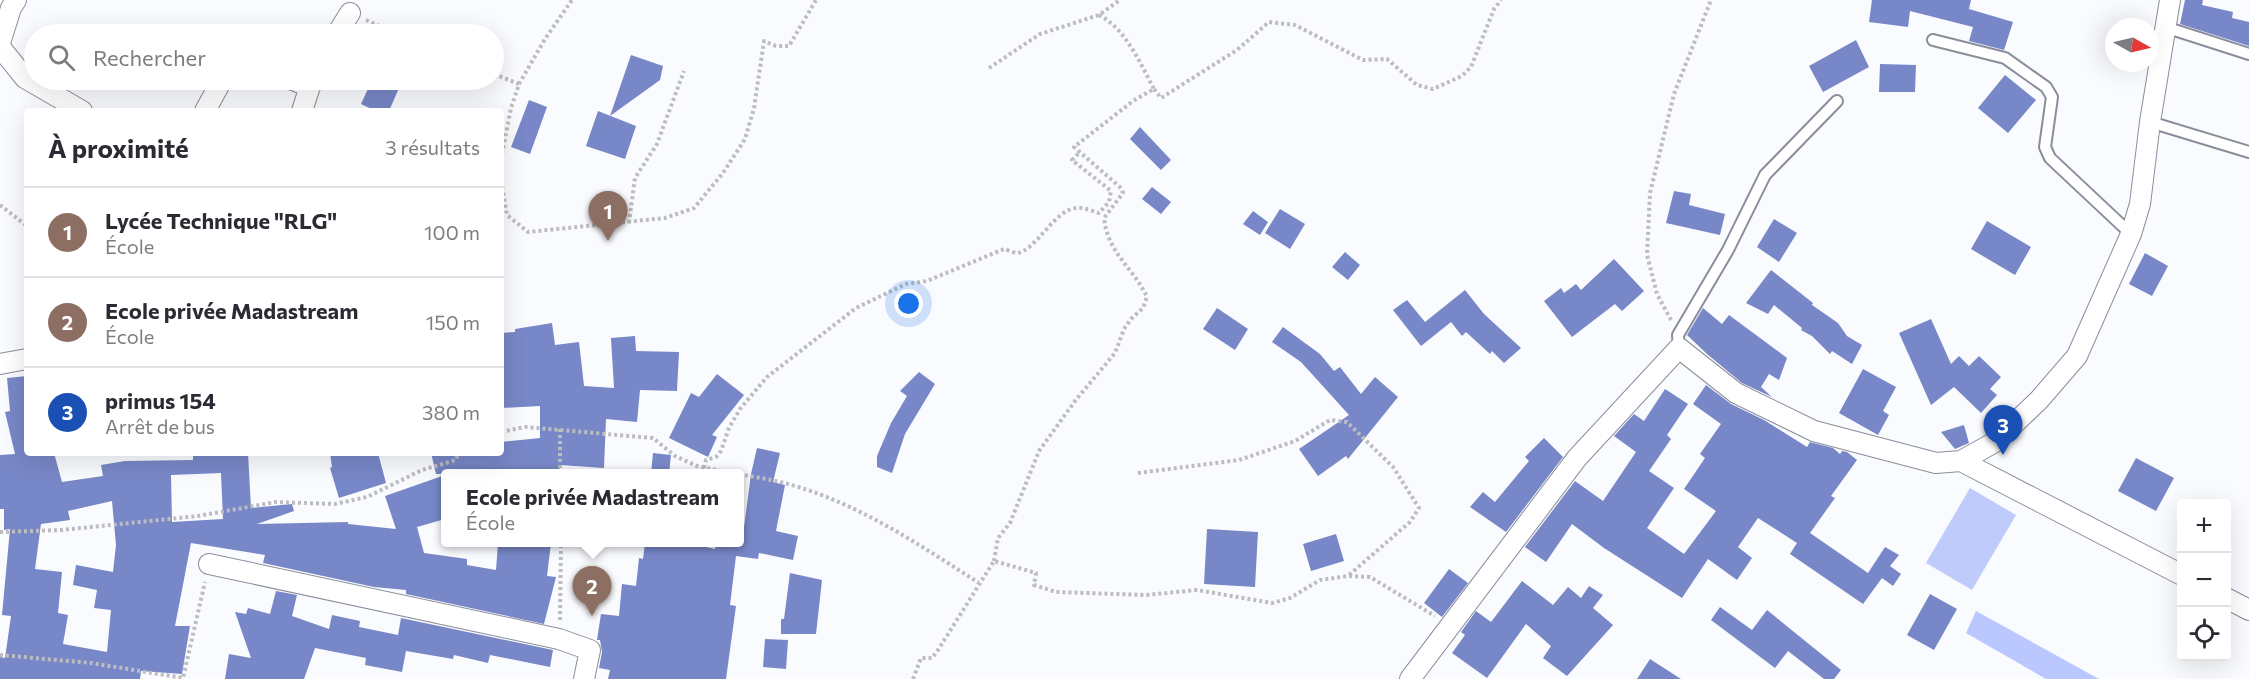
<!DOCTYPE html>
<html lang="fr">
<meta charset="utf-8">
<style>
:root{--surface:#fff;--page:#f7f7f7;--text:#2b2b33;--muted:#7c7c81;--line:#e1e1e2;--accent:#db2777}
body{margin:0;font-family:Commissioner,sans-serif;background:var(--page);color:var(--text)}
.controls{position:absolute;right:18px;bottom:18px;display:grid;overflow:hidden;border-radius:6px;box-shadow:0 6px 24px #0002}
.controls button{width:54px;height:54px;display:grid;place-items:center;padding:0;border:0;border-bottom:2px solid var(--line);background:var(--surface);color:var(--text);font:30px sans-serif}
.compass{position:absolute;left:2105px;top:18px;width:54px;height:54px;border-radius:50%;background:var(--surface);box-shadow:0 6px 24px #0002;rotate:98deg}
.you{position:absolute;left:909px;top:304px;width:21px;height:21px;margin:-15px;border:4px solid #fff;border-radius:50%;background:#1a73e8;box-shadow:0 0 0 9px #1a73e833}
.badge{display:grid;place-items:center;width:39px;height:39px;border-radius:50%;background:var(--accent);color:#fff;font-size:20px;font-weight:700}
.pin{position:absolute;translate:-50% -50px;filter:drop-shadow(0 2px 3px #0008)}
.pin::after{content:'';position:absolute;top:32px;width:21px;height:18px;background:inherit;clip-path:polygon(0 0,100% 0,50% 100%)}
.popup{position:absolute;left:441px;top:469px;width:303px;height:78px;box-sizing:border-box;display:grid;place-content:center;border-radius:6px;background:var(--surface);filter:drop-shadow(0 2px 4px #0005);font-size:20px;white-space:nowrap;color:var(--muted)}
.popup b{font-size:22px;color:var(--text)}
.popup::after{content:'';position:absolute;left:50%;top:100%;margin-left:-12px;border:12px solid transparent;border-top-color:var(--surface)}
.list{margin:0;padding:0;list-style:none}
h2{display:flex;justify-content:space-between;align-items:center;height:78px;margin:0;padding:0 24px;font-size:26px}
h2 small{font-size:20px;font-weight:400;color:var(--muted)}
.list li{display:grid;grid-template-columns:39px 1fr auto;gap:18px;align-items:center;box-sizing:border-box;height:90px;padding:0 24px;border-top:2px solid var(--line)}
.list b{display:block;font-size:22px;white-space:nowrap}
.list p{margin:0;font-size:20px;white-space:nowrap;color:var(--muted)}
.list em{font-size:20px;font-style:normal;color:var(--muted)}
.icon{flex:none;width:33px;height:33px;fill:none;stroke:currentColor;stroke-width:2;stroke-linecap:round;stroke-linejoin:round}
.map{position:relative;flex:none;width:2249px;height:679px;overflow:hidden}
.search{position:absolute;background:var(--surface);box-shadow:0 6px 24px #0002;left:24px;top:24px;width:480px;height:66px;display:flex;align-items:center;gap:15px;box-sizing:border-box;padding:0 21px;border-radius:33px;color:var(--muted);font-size:22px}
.panel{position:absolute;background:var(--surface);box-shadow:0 6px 24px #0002;left:24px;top:108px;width:480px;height:348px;border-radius:6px}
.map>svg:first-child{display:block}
.green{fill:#bfcbfb}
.forest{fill:#bac8ff}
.building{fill:#7887c7;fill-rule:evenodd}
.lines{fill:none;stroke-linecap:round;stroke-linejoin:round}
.lane-casing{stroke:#8a8e9c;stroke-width:14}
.street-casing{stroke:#8a8e9c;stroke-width:22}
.path{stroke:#bcbdc1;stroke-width:4;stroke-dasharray:3 3;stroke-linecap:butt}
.lane{stroke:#fff;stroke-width:10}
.street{stroke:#fff;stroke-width:20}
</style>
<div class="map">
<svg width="2249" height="679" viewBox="0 0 2249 679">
<rect width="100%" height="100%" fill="#fafbfe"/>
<!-- green -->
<path class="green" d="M1970,488L2016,515L1972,590L1926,563Z"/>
<!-- forest -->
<path class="forest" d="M1976,611L2099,679H2046L1966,633Z"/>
<!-- building -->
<path class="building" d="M1872,0H1971L1969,9L2013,22L2004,50L1969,41L1973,27L1910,11L1908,27L1869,22Z
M2185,0H2203L2202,5L2233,12L2232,18L2249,22V46L2180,24Z
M1856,40L1869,67L1823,92L1809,66Z
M631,55L663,66L660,80L610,116Z
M1880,64L1916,65L1915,92H1879Z
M2005,75L2036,100L2008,133L1978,108Z
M372,80H382L399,88L389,111H376L361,104Z
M529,100L547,107L530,154L511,147Z
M598,111L636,126L625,159L586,146Z
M1140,127L1171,160L1161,170L1130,139Z
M1152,187L1171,202L1161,214L1142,199Z
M1674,191L1691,194L1689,205L1725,214L1720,235L1666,223Z
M1280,209L1305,224L1290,249L1265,233Z
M1253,211L1268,222L1260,235L1243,224Z
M1774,219L1797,233L1779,262L1757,247Z
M1987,221L2031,247L2015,275L1971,249Z
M1345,252L1360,265L1348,280L1332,267Z
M2145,253L2168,266L2152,296L2129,284Z
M1614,259L1644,291L1622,311L1615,304L1572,337L1544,301L1561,288L1564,293L1576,284L1581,290Z
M1771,270L1813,303L1812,305L1838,323L1847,336L1862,345L1852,364L1832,351L1830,354L1812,336L1801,330L1802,328L1774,305L1768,314L1746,303Z
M1465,290L1484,314L1521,348L1504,363L1492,351L1490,354L1466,332L1462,336L1451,322L1421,346L1393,310L1407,300L1425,322Z
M1217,308L1248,329L1235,350L1203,329Z
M1703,308L1722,324L1729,315L1787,358L1779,380L1769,374L1761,387L1772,397L1742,383L1707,354L1687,335Z
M1931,319L1951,364L1959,356L1969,366L1979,356L2001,377L1990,389L1997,395L1981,413L1954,387L1931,405L1899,333Z
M552,323L555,345L579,342L584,386L614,388L611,338L635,336L636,351L679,352L677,391L640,390L637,422L606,419L604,468L560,465L559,474H436L431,453H501V442L540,438V406L501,408V333L515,332V329Z
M1283,327L1320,354L1334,371L1340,367L1361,394L1375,377L1398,397L1348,459L1346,456L1318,476L1299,449L1349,415L1301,362L1272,342Z
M1863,369L1896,387L1883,411L1889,415L1878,435L1839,413Z
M919,372L935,384L905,434L892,473L877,467V456L891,423L907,396L900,391Z
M717,374L744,395L712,435L717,437L708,457L669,438L691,393L699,397Z
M27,376V453H54L62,482L103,476L101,465L125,461L193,460V453H248L251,508L292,504L294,511L257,524L348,522V524L396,529L385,496L445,475V519L417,527L424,553L467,559V565L496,570L498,543H551L547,576L556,577L544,624L406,594V590L374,587L263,563L265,555L191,543L175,626H190L182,674L141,671L140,679H0V657L5,658L11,616L2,615L10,529L4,530V509H0V455L15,454L5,412L10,411L7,378ZM221,473L223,519L172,522L171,475ZM112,501L116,545L113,572L76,565L73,585L97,590L94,608L111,610L107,652L63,644L68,615L58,613L62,572L35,569L41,524L70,520L68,511Z
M1706,385L1731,404L1764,420L1807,447L1810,442L1833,448L1840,454L1842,451L1847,452L1857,460L1831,496L1835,498L1810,533L1868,573L1885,547L1899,555L1890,566L1901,574L1893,586L1882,578L1863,604L1790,554L1797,543L1758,518L1738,547L1752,558L1737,580L1708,559L1682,598L1604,548L1572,524L1546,562L1525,547L1575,481L1603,501L1636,452L1614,436L1634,414L1644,421L1665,389L1688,404L1667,435L1671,439L1649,471L1674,488L1647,528L1684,554L1716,511L1684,489L1705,458L1700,454L1721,424L1693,404Z
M1964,425L1969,443L1955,449L1941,432Z
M1544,438L1563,457L1506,532L1470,507L1483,492L1495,502L1529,461L1525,457Z
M757,448L780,453L773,482L785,485L776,531L798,536L793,560L759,553L758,559L736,556L730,605L736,606L726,679H608L610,670L599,668L602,652L600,640H597L601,614L619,616L622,584L636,586L639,558L643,559L645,543H688L715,549L716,544L737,547L739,534L743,535L751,474Z
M330,453H378L386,483L339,498L330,468L332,467Z
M653,453L671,455L669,474H651Z
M2136,458L2174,478L2156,511L2118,491Z
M1207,529L1258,532L1255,587L1204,584Z
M1336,534L1344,561L1311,571L1303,544Z
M1449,569L1468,583L1442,617L1424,603Z
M790,573L822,580L816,634H781V619H784Z
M1522,581L1553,605L1568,587L1581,598L1589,586L1603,595L1593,608L1613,625L1567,676L1543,658L1551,646L1526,624L1487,678L1452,653L1465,635L1461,632L1476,611L1491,622Z
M276,591L297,595L292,616L329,629L332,615L360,621L359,627L398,635L401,618L553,650L550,667L490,655L488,663L454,655L453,659L406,651L402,672L365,665L366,658L315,648L304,679H225L229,654L251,658L235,612L246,614L248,608L270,614Z
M1930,594L1957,609L1934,650L1907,635Z
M1720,607L1752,630L1767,610L1841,670L1834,679H1824L1788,651L1775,668L1711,620Z
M765,639L788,640L786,669L763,667Z
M1650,659L1681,679H1637Z"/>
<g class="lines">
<defs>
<path id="lane" d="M2165,27L2249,54
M1933,40L2005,58L2046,87L2052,97L2045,147L2050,158L2131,234
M2150,122L2249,152
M1679,348L1678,335L1728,250L1765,175L1837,101"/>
<path id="street" d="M337,34L350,13
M0,43L11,8L16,0
M0,47L25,78L82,111
M293,80L310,87
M205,111L222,80
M302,111L312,80
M0,364L27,359
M1961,461L2182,575
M209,564L559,639L590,650L584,679
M2226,598L2249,610
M1410,679L1577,458L1679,348L1736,393L1814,431L1936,463L1961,461L1995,442L2039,400L2077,356L2131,234L2140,204L2150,122L2170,0"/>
</defs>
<!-- lane casing -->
<use href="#lane" class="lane-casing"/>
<!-- street casing -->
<use href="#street" class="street-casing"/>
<!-- path -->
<path class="path" d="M366,20L397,34
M989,68L1040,34L1099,15L1120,0
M494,74L519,84L511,108L501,159
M519,84L545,39L572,0
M1154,89L1161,98L1237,50L1269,22L1295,25L1363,60L1387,59L1417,85L1433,89L1462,76L1471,67L1494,9L1501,0
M501,181L507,215L528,232L665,218L694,208L723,173L745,139L754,108L764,41L776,46H789L816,0
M0,205L27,226
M629,223L635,178L657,144L684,71
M1671,320L1657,294L1647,255L1650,193L1674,94L1711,0
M560,429V474
M501,432L525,427L653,438L675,456L697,466L736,474
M704,468L706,460L716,457L721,451L729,428L740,409L767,377L856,308L906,284L927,281L1004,249C1008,250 1014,253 1017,253C1036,251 1054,210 1076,208C1084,207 1092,211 1099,213L1109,202L1111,191L1072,160L1079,153
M1138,473L1239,460L1295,441L1330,420L1347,422L1393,467L1419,508L1410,522L1349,575
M739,474C754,477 769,479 784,483C855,501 918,544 979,583
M0,532L62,530L198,516L276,502L335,504L367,497L422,470L456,460L458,453
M994,561L998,538L1010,523L1039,451L1075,401L1115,353L1124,329L1131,319L1143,308L1147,297C1133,267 1108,254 1104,218L1123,193L1121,188L1074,147L1133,101L1154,89C1140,63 1126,29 1099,15
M560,620L561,542
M0,655L91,663L183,678L205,582
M913,679L921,658H932L938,650L994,561L1036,573L1034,585L1056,592L1146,595L1197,590L1272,603L1290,598L1320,580L1348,576L1370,577L1435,616"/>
<!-- lane -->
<use href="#lane" class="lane"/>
<!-- street -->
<use href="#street" class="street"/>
</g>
</svg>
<div class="controls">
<button>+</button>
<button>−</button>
<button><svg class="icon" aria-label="locate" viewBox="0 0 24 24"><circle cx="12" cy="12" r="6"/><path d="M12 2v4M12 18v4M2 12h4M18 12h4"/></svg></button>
</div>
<svg class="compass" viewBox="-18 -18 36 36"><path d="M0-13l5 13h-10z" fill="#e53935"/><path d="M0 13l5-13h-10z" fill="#7c7c81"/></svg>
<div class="you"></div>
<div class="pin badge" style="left:608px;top:241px;background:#8d6e63">1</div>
<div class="pin badge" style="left:592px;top:616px;background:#8d6e63">2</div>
<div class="popup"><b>Ecole privée Madastream</b>École</div>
<div class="pin badge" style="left:2003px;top:455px;background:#1a4fb4">3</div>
<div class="search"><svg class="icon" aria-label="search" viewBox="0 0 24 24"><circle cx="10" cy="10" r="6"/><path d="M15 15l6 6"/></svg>Rechercher</div>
<section class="panel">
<h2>À proximité<small>3 résultats</small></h2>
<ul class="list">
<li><span class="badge" style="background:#8d6e63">1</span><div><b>Lycée Technique &quot;RLG&quot;</b><p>École</p></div><em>100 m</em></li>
<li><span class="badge" style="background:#8d6e63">2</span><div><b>Ecole privée Madastream</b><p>École</p></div><em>150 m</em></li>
<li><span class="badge" style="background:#1a4fb4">3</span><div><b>primus 154</b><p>Arrêt de bus</p></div><em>380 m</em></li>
</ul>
</section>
</div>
